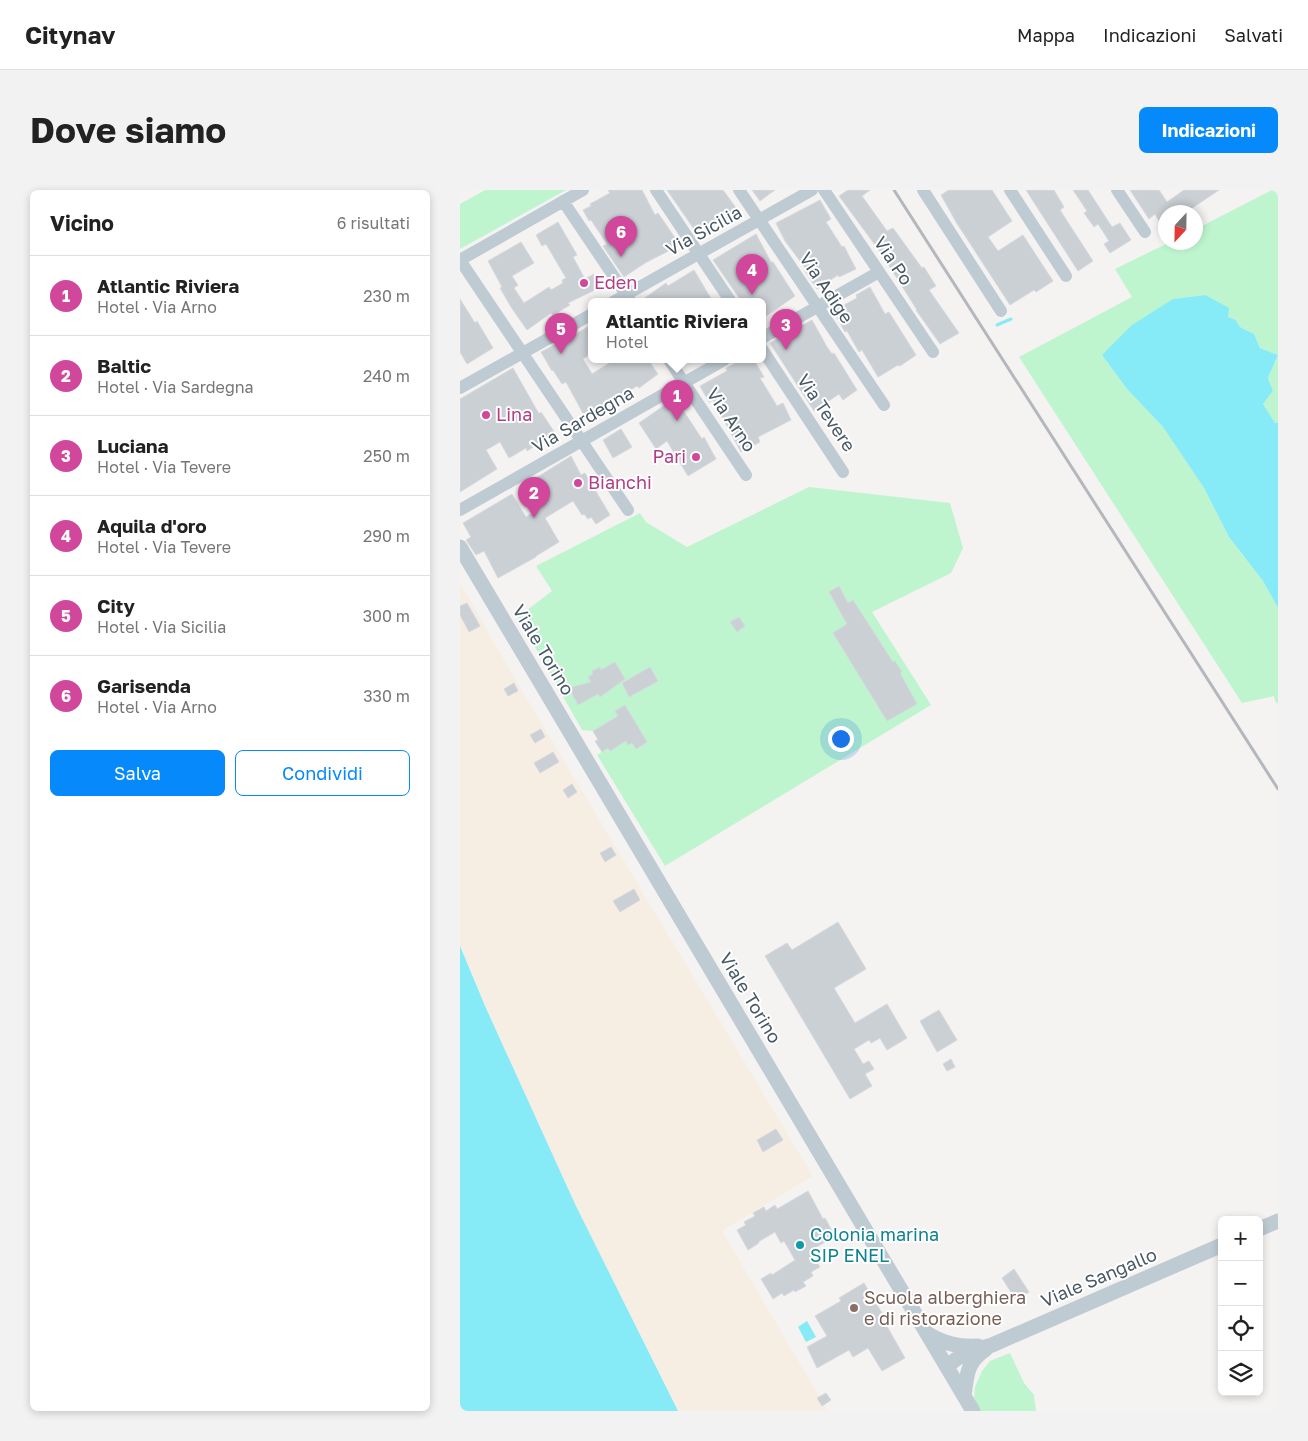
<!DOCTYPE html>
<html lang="it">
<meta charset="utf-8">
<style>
:root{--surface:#fff;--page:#f2f2f2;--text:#222;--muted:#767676;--line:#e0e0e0;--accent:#0689fb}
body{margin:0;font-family:"Golos Text",sans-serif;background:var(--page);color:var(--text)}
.controls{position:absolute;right:15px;bottom:15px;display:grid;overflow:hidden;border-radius:8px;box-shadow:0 2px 8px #0003}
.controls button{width:45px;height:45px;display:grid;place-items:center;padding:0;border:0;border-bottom:1px solid var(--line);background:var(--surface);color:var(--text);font:25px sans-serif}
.compass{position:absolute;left:698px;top:15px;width:45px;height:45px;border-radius:50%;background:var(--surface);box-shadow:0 2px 8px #0003;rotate:202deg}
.you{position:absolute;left:380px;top:548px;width:18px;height:18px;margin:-12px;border:4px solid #fff;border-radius:50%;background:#1a73e8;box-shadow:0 0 0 8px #1a73e833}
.badge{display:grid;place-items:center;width:32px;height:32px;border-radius:50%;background:var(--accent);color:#fff;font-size:16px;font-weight:700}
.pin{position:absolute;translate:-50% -41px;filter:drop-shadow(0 1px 2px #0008)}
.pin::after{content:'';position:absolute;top:26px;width:18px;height:15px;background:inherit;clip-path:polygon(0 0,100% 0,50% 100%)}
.popup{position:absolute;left:128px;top:108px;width:178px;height:65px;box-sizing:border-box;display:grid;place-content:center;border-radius:8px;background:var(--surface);filter:drop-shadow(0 1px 4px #0005);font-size:16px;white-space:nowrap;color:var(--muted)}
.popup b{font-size:19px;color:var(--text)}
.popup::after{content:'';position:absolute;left:50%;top:100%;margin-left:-10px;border:10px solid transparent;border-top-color:var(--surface)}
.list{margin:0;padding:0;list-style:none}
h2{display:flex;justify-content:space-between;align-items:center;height:65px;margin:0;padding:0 20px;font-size:21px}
h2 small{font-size:16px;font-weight:400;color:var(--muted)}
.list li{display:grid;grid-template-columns:32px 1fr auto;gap:15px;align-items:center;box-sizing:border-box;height:80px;padding:0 20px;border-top:1px solid var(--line)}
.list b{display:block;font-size:19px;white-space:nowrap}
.list p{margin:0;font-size:16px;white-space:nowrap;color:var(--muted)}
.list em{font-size:16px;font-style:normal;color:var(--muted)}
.actions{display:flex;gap:10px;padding:15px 20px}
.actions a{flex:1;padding:11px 0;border:1px solid var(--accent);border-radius:8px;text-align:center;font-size:18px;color:var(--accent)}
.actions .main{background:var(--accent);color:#fff}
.icon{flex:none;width:28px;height:28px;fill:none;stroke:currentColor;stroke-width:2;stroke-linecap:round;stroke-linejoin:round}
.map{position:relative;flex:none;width:818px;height:1221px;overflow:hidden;border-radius:8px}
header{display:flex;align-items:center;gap:30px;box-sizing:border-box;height:70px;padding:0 25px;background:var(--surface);border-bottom:1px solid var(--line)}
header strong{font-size:24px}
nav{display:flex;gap:28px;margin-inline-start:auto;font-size:18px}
.intro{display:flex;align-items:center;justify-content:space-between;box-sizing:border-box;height:120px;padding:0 30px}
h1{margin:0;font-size:35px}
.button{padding:12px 22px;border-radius:8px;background:var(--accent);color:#fff;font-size:18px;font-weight:700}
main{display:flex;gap:30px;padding:0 30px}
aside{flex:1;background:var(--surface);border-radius:8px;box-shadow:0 2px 8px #0003}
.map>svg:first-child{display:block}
.green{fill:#bef5ce}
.sand{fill:#f6eee3}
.water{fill:#86eaf7}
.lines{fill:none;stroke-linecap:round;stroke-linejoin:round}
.stream{stroke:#86eaf7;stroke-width:3}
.building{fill:#cbd0d5;stroke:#d6d9de}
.minor{stroke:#bfcbd3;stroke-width:12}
.tertiary{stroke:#bfcbd3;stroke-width:15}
.rail{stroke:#b4b8bd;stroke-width:3}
.hotel-dot{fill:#d1479c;stroke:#fff;stroke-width:2}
.culture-dot{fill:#0f9aa8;stroke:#fff;stroke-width:2}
.education-dot{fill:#8d6e63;stroke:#fff;stroke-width:2}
.labels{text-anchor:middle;stroke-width:4;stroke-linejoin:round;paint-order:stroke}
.street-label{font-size:18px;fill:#475863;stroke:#fff}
.hotel-label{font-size:18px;fill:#b23c85;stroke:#fff;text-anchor:start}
.culture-label{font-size:18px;fill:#0d838f;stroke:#fff;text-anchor:start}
.education-label{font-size:18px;fill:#785e54;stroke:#fff;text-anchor:start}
</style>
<header>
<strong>Citynav</strong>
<nav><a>Mappa</a><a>Indicazioni</a><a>Salvati</a></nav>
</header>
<div class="intro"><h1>Dove siamo</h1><a class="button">Indicazioni</a></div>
<main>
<aside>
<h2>Vicino<small>6 risultati</small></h2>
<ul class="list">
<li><span class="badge" style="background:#d1479c">1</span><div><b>Atlantic Riviera</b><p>Hotel · Via Arno</p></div><em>230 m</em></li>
<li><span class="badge" style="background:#d1479c">2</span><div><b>Baltic</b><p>Hotel · Via Sardegna</p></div><em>240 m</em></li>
<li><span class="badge" style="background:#d1479c">3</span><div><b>Luciana</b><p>Hotel · Via Tevere</p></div><em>250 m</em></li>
<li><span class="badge" style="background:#d1479c">4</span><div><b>Aquila d'oro</b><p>Hotel · Via Tevere</p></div><em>290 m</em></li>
<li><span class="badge" style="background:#d1479c">5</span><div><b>City</b><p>Hotel · Via Sicilia</p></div><em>300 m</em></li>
<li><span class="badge" style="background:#d1479c">6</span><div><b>Garisenda</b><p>Hotel · Via Arno</p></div><em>330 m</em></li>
</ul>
<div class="actions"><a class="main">Salva</a><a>Condividi</a></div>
</aside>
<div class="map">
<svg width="818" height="1221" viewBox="0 0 818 1221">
<rect width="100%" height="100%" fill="#f5f2f2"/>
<!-- green -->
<path class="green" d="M25,0H106L0,59V14Z
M812,0H818V165L800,158L794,144L780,137L776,130L768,127L745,105L713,109L642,165L667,199L703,237L744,298L769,347L803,391L818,418V513H816L814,506L782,513L559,167L672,107L655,79L708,53L736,52V39Z
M818,166V233H815L803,214L813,201L808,188Z
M349,297L490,313L503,358L491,383L412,422L471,515L205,676L137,565L148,558L150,560L166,551L158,526L133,541L122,540L58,427L92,401L76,376L180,323L186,332L227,357Z
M550,1163L564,1193L574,1205L576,1221H520L514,1210L515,1197L522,1181L530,1171Z"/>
<!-- sand -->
<path class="sand" d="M0,393L55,489L353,986L262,1041L368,1221H218L115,1014L25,816L0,756Z"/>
<!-- water -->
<path class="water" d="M745,105L769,118L768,127L776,130L780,137L794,144L800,158L818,165L808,188L813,201L803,214L815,233H818V418L803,391L769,347L744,298L703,237L667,199L642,165L672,135L713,109Z
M0,756L25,816L115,1014L218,1221H0Z
M347,1131L356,1147L346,1152L338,1137Z"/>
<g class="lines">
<!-- stream -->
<path class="stream" d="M537,135L551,129"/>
</g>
<!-- building -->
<path class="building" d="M148,0H182L195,25L198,23L220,55L185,73L164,87L143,56L147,54L131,30L129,31L123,20L131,16L130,14L150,3Z
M207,0H263L279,22L262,34L259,31L238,45Z
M292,0H315L300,11Z
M388,0H410L402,6L427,41L433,38L462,78L464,77L476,96L469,100L499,143L480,154L456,120H457L421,63L379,6Z
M489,0H532L552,31L528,47L538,61L563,45L593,91L576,102L574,100L550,115L496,32L481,5Z
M566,0H594L604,17L600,20L633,71L618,81Z
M613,0H628L652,37L660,33L671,50L650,63L644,54L649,51L638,34L634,37L624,23L627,21Z
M670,0H699L707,12L724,0H759L728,21L724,16H722L712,22H706V27L699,31L695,24L689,29Z
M360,10L371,29L366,32L382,57L384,56L396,79L379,87L378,85L357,99L344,80L346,79L325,51L316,33Z
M98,32L117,65L113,67L125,89L134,84L141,97L108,113L110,115L93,125L91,123L67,140L51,117L40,98L42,97L28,71L61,52L74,73L52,86L58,95L54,98L64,113L89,97L91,100L103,93L102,90L106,88L86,54L82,56L76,45Z
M296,44L311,72H313L335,106L302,129V112H282L253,70Z
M234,80L253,112H179L206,93L208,96Z
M410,97L425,124L429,122L456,165L440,176L438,175L418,187L402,160L399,162L387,141L385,142L373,121L397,108L396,105Z
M0,109L15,133L17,131L33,158L7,174L0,162Z
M352,130L367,157L372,164L374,163L397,200L383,210L379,204L354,221L310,153Z
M132,134V163L123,169L132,184L154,170H188L198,184L179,198L177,196L125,227L106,192L102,194L93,180L92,181L81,162L110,147V148Z
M281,170H294L304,187L300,188L317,216L323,213L331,230L298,247L300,252L281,262L253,210L249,212L240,196L267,181L266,178Z
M53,178L79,224L81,222L95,243L67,261L66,258L49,268L40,252L26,260L37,279L0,302V209Z
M215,208L242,249L244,247L256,269L228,286L207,251L196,259L179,233Z
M161,239L172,257L153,268L143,250Z
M111,266L121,285L125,283L150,325L136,334L131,327L128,329L124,324L122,325L113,311L85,328L99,352L76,366V367L38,388L24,361L16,365L6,350L11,347L3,333L52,304L66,327L79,319L65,295Z
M379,396L388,413L393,410L433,472L435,471L442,482L440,483L457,514L427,531L373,443L387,434L369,402Z
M7,413L20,436L9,442L0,425V416Z
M279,427L285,436L277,442L270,432Z
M155,472L165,489L140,507L138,504L118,515L109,498L131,492L128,487L133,484L132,481L140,477L141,480Z
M190,477L198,491L169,507L162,493Z
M54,493L58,501L48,506L44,499Z
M165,515L187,552L176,559L172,553L168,555L166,551L150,561L148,558L142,562L135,551L138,550L133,541L158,526L155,521Z
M81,539L85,547L75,553L70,545Z
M93,562L99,572L80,583L74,573Z
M112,594L117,602L108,608L103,600Z
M151,657L156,665L145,672L140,663Z
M174,699L180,710L160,722L153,711Z
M378,732L406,779L374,798L395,833L427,814L447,848L427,860L420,848L411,853L409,850L394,859L403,874L409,871L414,879L405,884L412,896L390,909L305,766L327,753L332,760Z
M479,820L497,850L477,862L460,831Z
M491,869L495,877L487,881L483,874Z
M316,939L323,950L303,962L297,950Z
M348,1001L363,1029L365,1028L375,1046L350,1061L360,1077L351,1082L353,1086L343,1092L346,1096L335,1102L334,1100L324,1106L322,1103L313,1109L301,1089L311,1083L312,1085L335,1070L324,1051L321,1053L315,1042L298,1052L299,1053L288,1060L277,1040L286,1035L284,1032L295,1026L293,1023L304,1017L306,1021L315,1015L317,1019Z
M554,1079L569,1102L556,1110L542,1088Z
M404,1093L422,1123L420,1124L445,1168L422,1181L408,1158L393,1167L389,1160L357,1178L347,1157L367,1146L355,1126L381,1111L379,1108Z
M366,1203L371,1210L362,1216L357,1208Z"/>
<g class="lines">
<!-- minor -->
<path class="minor" d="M196,0L271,112
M279,0L424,215
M364,0L473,162
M463,0L541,121
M550,0L606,86
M657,0L685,42
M103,11L171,112
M0,70L168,320
M0,70L123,0
M153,112L352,0
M302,148L419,82
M302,159L383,282
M209,170L286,285
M0,198L132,124
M0,320L264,170"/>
<!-- tertiary -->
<path class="tertiary" d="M0,357L513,1221
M799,1039L818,1031
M468,1144C485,1154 499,1157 518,1156
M487,1177C499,1164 515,1160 532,1155L762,1055
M504,1206C507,1183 507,1172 526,1159"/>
<!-- rail -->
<path class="rail" d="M434,0L818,599"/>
</g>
<!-- markers -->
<g class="hotel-dot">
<circle cx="124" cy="93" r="5"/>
<circle cx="26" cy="225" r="5"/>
<circle cx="236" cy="267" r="5"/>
<circle cx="118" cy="293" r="5"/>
</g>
<circle class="culture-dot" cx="340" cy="1055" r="5"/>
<circle class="education-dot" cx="394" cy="1118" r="5"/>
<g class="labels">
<!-- street labels -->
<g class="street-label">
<text transform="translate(244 41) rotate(-29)" y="6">Via Sicilia</text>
<text transform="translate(433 71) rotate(56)" y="6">Via Po</text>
<text transform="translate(366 98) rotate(56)" y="6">Via Adige</text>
<text transform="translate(366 223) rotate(56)" y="6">Via Tevere</text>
<text transform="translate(123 230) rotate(-30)" y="6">Via Sardegna</text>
<text transform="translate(271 230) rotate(56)" y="6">Via Arno</text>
<text transform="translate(83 460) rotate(59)" y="6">Viale Torino</text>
<text transform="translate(290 808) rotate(59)" y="6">Viale Torino</text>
<text transform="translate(639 1088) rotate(-23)" y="6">Viale Sangallo</text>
</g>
<!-- hotel labels -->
<g class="hotel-label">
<text x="134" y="99">Eden</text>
<text x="36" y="231">Lina</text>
<text x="226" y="273" text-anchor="end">Pari</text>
<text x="128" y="299">Bianchi</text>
</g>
<!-- culture labels -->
<g class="culture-label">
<text x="350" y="1051">Colonia marina<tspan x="350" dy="21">SIP ENEL</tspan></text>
</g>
<!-- education labels -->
<g class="education-label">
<text x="404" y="1114">Scuola alberghiera<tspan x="404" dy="21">e di ristorazione</tspan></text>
</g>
</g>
</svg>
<div class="controls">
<button>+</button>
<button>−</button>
<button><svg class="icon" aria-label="locate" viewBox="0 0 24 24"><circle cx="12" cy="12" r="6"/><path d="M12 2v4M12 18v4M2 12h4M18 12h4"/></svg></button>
<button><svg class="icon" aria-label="layers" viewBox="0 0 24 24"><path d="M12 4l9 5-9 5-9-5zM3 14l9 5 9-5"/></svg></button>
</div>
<svg class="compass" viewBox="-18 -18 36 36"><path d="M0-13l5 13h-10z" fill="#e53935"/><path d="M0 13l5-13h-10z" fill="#767676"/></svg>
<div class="you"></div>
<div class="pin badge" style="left:217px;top:231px;background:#d1479c">1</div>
<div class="popup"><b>Atlantic Riviera</b>Hotel</div>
<div class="pin badge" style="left:74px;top:328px;background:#d1479c">2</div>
<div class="pin badge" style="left:326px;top:160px;background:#d1479c">3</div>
<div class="pin badge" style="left:292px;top:105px;background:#d1479c">4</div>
<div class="pin badge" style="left:101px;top:164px;background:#d1479c">5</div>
<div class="pin badge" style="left:161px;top:67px;background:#d1479c">6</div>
</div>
</main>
